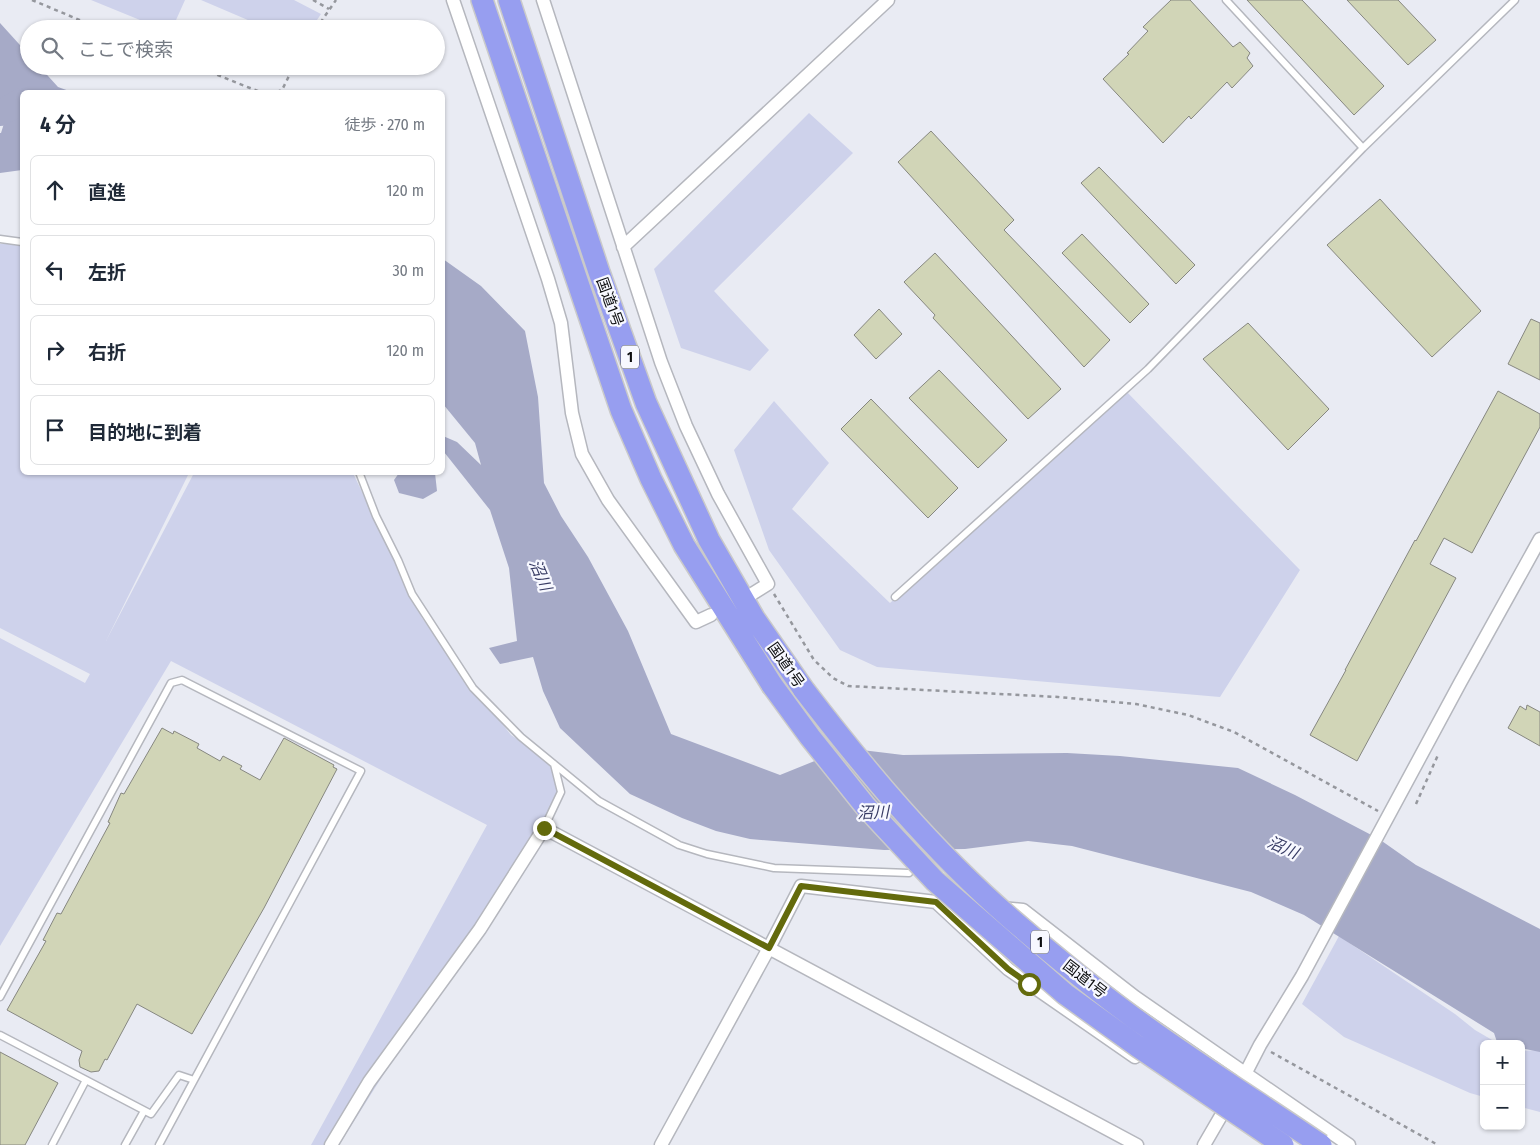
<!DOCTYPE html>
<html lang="ja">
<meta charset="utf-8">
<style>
:root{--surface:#fff;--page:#f2f2f3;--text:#1f2937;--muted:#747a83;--line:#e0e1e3}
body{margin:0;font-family:"Fira Sans Condensed","Noto Sans JP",sans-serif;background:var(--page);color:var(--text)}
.controls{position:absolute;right:15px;bottom:15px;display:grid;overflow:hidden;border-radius:8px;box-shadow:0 1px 4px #0004}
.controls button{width:45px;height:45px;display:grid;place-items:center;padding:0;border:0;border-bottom:1px solid var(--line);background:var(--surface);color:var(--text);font:25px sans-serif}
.stop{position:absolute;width:15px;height:15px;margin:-11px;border:4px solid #636a0c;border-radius:50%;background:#fff}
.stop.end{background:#636a0c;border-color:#fff;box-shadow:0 1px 5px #0008}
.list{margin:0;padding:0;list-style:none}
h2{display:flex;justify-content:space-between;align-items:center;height:65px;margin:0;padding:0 20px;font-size:21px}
h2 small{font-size:16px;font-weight:400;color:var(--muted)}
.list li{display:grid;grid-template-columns:32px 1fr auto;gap:15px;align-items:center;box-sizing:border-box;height:70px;margin:0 10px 10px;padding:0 10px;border:1px solid var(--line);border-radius:8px}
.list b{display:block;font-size:19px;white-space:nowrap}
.list em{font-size:16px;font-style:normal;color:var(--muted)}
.icon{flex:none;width:28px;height:28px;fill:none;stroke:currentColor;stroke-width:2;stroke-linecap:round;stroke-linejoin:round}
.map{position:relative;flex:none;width:1540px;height:1145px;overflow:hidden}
.search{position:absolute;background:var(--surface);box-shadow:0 1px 4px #0004;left:20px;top:20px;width:425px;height:55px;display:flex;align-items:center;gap:12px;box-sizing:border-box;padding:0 18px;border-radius:28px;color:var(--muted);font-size:19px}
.panel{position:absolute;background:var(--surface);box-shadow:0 1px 4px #0004;left:20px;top:90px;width:425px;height:385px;border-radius:8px}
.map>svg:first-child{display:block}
.green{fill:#ced2eb}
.water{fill:#a6aac7}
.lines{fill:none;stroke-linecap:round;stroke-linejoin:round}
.river{stroke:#a6aac7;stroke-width:26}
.building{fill:#d1d5b7;stroke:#868780}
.service-casing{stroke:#b5b7be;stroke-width:9}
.minor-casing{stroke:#b5b7be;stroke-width:15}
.trunk-casing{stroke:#cacaca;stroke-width:24}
.path{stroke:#95979d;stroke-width:2.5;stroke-dasharray:4 4;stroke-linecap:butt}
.service{stroke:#fff;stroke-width:6}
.minor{stroke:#fff;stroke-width:12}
.trunk{stroke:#979ef0;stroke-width:21}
.trunk-bridge-casing{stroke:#cacaca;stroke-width:24;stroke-linecap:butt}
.trunk-bridge{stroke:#979ef0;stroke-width:21}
.route{stroke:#636a0c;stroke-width:6}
.labels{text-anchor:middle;stroke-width:4.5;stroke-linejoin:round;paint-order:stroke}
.shield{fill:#f7f8ff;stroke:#525457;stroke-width:1}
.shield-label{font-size:14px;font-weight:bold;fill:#0c0d0f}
.street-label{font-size:15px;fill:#0c0d0f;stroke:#f7f8ff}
.water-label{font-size:16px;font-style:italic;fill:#383c65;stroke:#f7f8ff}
</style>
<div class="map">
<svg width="1540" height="1145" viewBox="0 0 1540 1145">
<rect width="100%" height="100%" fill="#e9ebf3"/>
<!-- green -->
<path class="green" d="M91,0H185L172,29H162Z
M201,0H294L321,14L311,29H269Z
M809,113L853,153L714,291L769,350L750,371L681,348L654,269Z
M22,243V472L189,473L106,641L194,473H353L422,618L477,692L511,735L554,764L558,798L339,1145H311L487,825L171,661L0,946V638L85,683L90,674L0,628V244Z
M1125,390L1300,570L1220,697L877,667L840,650L769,550L734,450L774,401L829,463L792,509L890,603Z
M1339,936L1455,1014L1475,1030L1499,1044H1484V1097L1470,1093L1344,1037L1302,1004Z
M1540,1050V1112L1521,1107V1051Z"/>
<!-- water -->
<path class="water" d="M0,23L29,55V66H39L58,87L72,92H22V170L0,173V133H1L7,114L0,106Z
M443,259L481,286L525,331L538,397L544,483L561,516L588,557L628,631L671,734L780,775L827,756L829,746L903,755L1067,753L1120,756L1238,768L1295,795L1379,839L1416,865L1540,929V1052L1521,1048V1044H1503L1497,1042L1494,1033L1304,915L1251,892L1072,846L1028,841L965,849L884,850L750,839L716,831L682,818L630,794L560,728L543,691L533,657L500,664L489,648L517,641L509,568L490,510L444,452L443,453V436L457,442L481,465L475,443L443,404Z
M399,473H435L437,491L423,499L399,493L394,480Z"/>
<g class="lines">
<!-- river -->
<path class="river" d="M0,113L22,101"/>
</g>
<!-- building -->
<path class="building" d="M1171,0H1190L1233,47L1240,42L1250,53L1247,58L1253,66L1232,88L1227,82L1191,119L1189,116L1163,143L1103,79L1129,54L1127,53L1148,31L1143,27Z
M1247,0H1302L1384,86L1354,115Z
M1347,0H1398L1436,40L1408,65Z
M931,131L1014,220L1004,230L1110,340L1084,367L898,162Z
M1099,167L1195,265L1176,284L1081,183Z
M1380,199L1481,311L1432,357L1327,245Z
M1082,234L1149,304L1130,323L1062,253Z
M935,253L1061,389L1028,419L933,318L935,315L904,282Z
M879,309L902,334L876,359L854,335Z
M1531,319L1540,323V380L1508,364Z
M1248,323L1329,409L1288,450L1203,359Z
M939,370L1007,440L978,468L909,398Z
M1498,391L1540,414V427L1472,553L1444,538L1430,564L1456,578L1357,761L1310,735L1346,670H1345L1415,540L1416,541Z
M871,399L958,488L928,518L841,429Z
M1527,705L1540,712V746L1508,728L1520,706L1526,710Z
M162,728L173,734L174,731L199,744L197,748L220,761L223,756L242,766L240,769L260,780L284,738L334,765L333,767L337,769L264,908L192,1034L137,1004L107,1060L105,1059L99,1071L91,1072L80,1067L79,1060L82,1051L7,1010L46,941L43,940L57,913L61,914L110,823L108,822L121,793L124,794Z
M0,1052L58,1083L25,1145H0Z"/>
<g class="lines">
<defs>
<path id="service" d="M1226,0L1363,148
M0,239L22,242
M359,472L376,516L398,560L412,594L473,688L521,737L599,801L679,845L707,854L774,868L909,873
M895,597L1148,369L1363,148L1515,0
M544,828L561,792L554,764
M0,997L171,683L182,680L361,771L159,1145
M0,1035L151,1114L179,1075L194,1080
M52,1145L86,1080
M125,1145L144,1111"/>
<path id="minor" d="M453,0L548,279L561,323L572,413L582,454L608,500L696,622L711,615
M543,0L661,362L686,426L718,494L768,584L752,594
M623,247L888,0
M936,902L1008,969L1135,1057
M1242,1080L1260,1045L1302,976L1460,683L1540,539
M331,1145L369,1082L480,929L544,828L1137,1145
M661,1145L769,948L801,886L936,902L1023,910L1135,997L1349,1145
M1204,1145L1229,1102"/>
<path id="trunk" d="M482,0L621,410L651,479L684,545L772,685
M509,0L599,272L646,403L709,540L754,618L804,690"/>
</defs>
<!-- service casing -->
<use href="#service" class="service-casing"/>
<!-- minor casing -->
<use href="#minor" class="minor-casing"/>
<!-- trunk casing -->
<use href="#trunk" class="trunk-casing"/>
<!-- path -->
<path class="path" d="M32,0L101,29
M313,0L329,9
M316,29L336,0
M195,66L260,92
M277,92L282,90L294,66
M774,594L814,660L833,678L848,686L1058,697L1136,704L1188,715L1234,732L1378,811
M1416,804L1438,755
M1271,1052L1438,1145"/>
<!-- service -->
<use href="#service" class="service"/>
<!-- minor -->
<use href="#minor" class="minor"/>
<!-- trunk -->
<use href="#trunk" class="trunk"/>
<defs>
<path id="trunk-bridge" d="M772,685L810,737L866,807L935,881L1065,994L1137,1046L1283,1145
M804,690C866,771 932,850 1009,917C1054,956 1100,994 1148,1028C1205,1069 1264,1106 1321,1145"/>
</defs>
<!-- trunk-bridge casing -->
<use href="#trunk-bridge" class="trunk-bridge-casing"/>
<!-- trunk-bridge -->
<use href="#trunk-bridge" class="trunk-bridge"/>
</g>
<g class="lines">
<!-- route -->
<path class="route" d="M544,828L769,948L801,886L936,902L1008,969L1029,984"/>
</g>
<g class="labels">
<!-- shield labels -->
<g class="shield">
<rect x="621" y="345.5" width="18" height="23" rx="4"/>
<rect x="1031" y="930.5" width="18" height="23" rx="4"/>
</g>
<g class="shield-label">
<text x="630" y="362">1</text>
<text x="1040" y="947">1</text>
</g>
<!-- street labels -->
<g class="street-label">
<text transform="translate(610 302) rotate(70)" y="5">国道1号</text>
<text transform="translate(786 665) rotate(55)" y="5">国道1号</text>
<text transform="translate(1085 979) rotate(38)" y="5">国道1号</text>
</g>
<!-- water labels -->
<g class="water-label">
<text transform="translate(541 575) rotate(67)" y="6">沼川</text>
<text transform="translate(873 812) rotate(-2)" y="6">沼川</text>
<text transform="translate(1283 847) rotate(24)" y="6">沼川</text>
</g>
</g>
</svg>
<div class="controls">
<button>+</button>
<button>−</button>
</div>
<div class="stop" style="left:1029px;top:984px"></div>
<div class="stop end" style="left:544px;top:828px"></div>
<div class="search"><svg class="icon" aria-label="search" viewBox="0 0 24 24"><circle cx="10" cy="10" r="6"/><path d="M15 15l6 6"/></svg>ここで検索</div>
<section class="panel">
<h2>4 分<small>徒歩 · 270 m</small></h2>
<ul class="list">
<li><svg class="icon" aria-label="ahead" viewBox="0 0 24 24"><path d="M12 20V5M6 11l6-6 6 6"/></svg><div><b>直進</b></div><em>120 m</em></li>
<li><svg class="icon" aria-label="left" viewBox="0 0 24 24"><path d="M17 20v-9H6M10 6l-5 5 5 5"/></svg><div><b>左折</b></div><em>30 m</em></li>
<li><svg class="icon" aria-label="right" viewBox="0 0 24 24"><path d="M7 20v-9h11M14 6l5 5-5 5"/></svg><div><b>右折</b></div><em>120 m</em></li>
<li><svg class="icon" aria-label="arrive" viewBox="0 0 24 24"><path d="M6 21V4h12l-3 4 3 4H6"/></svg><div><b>目的地に到着</b></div></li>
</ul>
</section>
</div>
